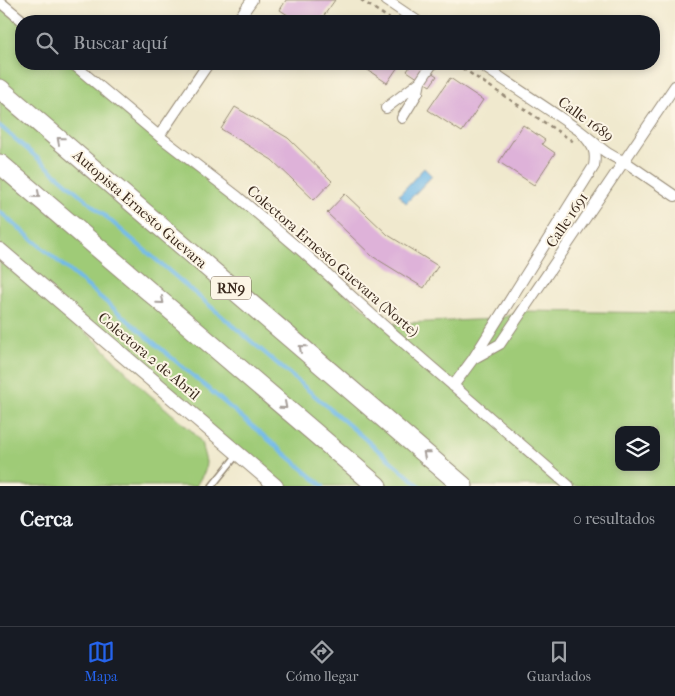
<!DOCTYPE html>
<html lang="es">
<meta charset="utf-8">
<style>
:root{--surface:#171b24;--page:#242831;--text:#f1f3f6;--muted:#9ea1a6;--line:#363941;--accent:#2563eb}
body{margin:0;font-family:"IM FELL French Canon",serif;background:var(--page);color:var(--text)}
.controls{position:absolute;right:15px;bottom:15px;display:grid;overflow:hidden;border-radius:10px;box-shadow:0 2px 8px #0003}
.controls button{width:45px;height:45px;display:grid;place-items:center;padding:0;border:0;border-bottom:1px solid var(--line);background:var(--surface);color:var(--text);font:25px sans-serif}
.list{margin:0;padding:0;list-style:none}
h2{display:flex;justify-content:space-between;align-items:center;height:65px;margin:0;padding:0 20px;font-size:21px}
h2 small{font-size:16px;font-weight:400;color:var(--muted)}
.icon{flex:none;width:28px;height:28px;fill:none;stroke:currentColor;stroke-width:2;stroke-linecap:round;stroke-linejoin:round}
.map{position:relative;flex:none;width:675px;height:486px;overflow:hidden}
.search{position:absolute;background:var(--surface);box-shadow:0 2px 8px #0003;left:15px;right:15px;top:15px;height:55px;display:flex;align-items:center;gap:12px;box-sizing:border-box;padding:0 18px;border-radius:20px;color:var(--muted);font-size:19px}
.sheet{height:140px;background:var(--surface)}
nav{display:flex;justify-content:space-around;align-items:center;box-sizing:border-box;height:70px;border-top:1px solid var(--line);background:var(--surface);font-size:14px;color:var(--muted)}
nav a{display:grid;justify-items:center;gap:2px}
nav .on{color:var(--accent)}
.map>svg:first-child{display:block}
.green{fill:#9fcb77;stroke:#6d7a4a;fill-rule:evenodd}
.water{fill:#71bae9;stroke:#567284}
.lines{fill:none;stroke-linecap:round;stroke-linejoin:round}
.stream{stroke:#71bae9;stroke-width:4}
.building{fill:#deb2d9}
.lane-casing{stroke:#968a76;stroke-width:8}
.street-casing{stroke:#968a76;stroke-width:12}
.secondary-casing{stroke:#968a76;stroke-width:16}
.highway-casing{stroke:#968a76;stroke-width:21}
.path{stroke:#968a76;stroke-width:2.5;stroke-dasharray:4 4;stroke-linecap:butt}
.lane{stroke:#fff;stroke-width:5}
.street{stroke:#fff;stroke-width:10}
.secondary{stroke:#fff;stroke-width:14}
.highway{stroke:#fff;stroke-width:19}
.oneway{stroke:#a79f9a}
.labels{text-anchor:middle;stroke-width:4;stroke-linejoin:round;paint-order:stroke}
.shield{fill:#fcf5e5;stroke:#75675a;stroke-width:1}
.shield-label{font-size:14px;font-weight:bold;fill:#3b2a1e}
.street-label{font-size:15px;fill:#3b2a1e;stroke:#fcf5e5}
</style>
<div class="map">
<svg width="675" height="486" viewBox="0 0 675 486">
<rect width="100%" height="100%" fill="#fcf5e5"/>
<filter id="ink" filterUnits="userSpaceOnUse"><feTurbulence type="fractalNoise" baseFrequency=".02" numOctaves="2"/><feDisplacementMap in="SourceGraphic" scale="10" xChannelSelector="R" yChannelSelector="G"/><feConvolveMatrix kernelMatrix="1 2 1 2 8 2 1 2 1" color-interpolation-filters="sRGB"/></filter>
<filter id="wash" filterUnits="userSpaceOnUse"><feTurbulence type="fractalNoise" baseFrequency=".0096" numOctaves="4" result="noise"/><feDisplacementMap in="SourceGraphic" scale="20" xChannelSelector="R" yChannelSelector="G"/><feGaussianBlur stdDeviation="1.12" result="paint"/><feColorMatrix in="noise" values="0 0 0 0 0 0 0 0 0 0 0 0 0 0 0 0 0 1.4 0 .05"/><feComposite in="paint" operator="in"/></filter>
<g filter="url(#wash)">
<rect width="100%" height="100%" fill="#f0e9ce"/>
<!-- green -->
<path class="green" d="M0,2L21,21V64H73L382,324L497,319L524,311L675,313V486H276L0,250ZM619,430H656V467H619Z
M0,261L95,340L143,389L193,432L201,442L206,462L205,471L196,486H0Z"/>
<!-- water -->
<path class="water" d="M424,168L432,176L406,203L399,195Z"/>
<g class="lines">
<!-- stream -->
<path class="stream" d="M0,126L420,486
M0,212L323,486"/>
</g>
<g id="blocks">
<!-- building -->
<path class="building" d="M286,0H335L320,21H297L280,10Z
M359,64H400L387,83Z
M412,64H419L437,76L430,86L407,71Z
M450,78L483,100L462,132L428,110Z
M235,107L288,138L332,181L314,200L272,160L221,129Z
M523,125L545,140L542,144L555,153L534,185L499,162Z
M345,194L388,235L438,266L424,288L372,256L327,213Z"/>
</g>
</g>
<g filter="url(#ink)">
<use href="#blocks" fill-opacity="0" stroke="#968a76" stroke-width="1"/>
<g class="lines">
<defs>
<path id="lane" d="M212,486L237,455"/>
<path id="street" d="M386,0L417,21
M0,2L23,21
M237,21L252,0
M73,64L159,136L238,197L304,253L382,324L569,486
M480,64C513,86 547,108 580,131C595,142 606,156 624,161L675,196
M386,108L420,82L432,64
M402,118L418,92L420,82
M159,136L208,64
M473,359L500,344L675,86
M453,386L473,359L594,166C597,149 592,145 581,132"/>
<path id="secondary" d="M0,250L276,486"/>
<path id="highway" d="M0,89L463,486
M0,164L377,486"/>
</defs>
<!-- lane casing -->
<use href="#lane" class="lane-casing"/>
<!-- street casing -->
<use href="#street" class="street-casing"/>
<!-- secondary casing -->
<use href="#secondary" class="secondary-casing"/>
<!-- highway casing -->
<use href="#highway" class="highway-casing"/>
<!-- path -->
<path class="path" d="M361,0L393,21
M456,64L574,142"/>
<!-- lane -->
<use href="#lane" class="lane"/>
<!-- street -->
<use href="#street" class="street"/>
<!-- secondary -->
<use href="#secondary" class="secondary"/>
<!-- highway -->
<use href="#highway" class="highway"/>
</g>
<!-- one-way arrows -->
<defs><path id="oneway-chevron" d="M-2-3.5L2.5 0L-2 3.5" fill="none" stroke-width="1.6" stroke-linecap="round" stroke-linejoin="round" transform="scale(1.25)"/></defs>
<g class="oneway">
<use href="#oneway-chevron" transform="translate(60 140) rotate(-139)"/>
<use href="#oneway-chevron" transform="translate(37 195) rotate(40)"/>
<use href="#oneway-chevron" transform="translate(161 301) rotate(40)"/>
<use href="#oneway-chevron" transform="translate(302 348) rotate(-139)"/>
<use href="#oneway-chevron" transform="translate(284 406) rotate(41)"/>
<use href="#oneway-chevron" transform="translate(426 454) rotate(-139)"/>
</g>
</g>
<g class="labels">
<!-- shield labels -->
<rect class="shield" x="211" y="276.5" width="40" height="23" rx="4"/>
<g class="shield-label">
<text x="231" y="293">RN9</text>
</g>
<!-- street labels -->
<g class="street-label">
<text transform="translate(586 119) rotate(36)" y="5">Calle 1689</text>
<text transform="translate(140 209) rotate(41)" y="5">Autopista Ernesto Guevara</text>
<text transform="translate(567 220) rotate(-56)" y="5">Calle 1691</text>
<text transform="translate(333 261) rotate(41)" y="5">Colectora Ernesto Guevara (Norte)</text>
<text transform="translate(149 356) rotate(40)" y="5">Colectora 2 de Abril</text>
</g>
</g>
</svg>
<div class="controls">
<button><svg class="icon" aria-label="layers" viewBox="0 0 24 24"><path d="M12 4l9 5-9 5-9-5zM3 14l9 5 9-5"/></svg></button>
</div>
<div class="search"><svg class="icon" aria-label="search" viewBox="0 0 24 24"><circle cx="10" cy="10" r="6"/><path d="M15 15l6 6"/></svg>Buscar aquí</div>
</div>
<section class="sheet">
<h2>Cerca<small>0 resultados</small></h2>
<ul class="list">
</ul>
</section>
<nav>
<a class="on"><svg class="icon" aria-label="map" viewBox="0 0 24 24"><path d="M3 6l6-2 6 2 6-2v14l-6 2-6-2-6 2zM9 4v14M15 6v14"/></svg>Mapa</a>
<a><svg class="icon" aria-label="directions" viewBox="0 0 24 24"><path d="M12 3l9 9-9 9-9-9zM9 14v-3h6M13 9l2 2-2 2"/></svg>Cómo llegar</a>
<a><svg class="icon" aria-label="saved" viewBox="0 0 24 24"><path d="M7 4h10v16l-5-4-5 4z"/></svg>Guardados</a>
</nav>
